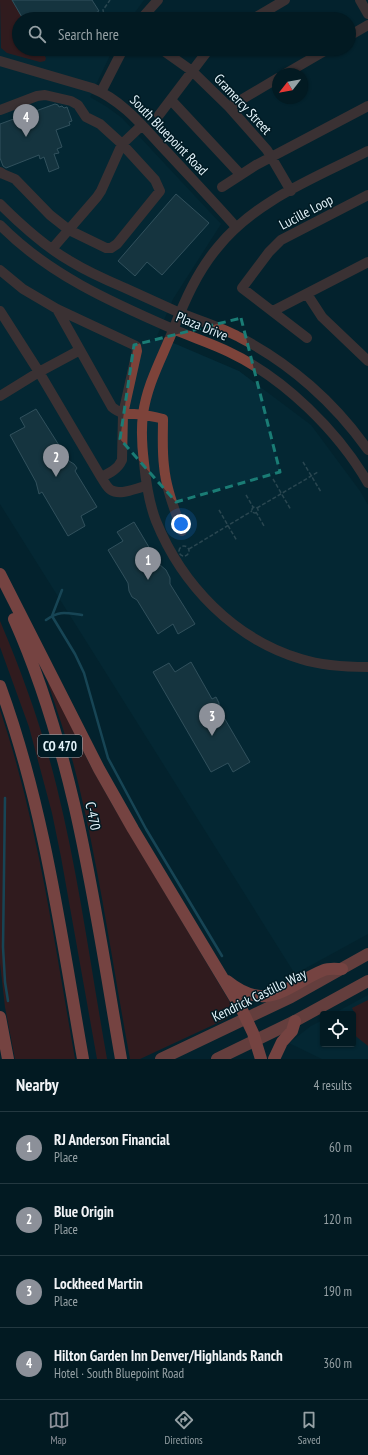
<!DOCTYPE html>
<meta charset="utf-8">
<style>
:root{--surface:#021a22;--page:#10272f;--text:#f1f3f6;--muted:#96a1a5;--line:#233840;--accent:#8c9099}
body{margin:0;font-family:"PT Sans Narrow",sans-serif;background:var(--page);color:var(--text)}
.controls{position:absolute;right:12px;bottom:12px;display:grid;overflow:hidden;border-radius:4px;box-shadow:0 1px 3px #0004}
.controls button{width:36px;height:36px;display:grid;place-items:center;padding:0;border:0;border-bottom:1px solid var(--line);background:var(--surface);color:var(--text);font:20px sans-serif}
.compass{position:absolute;left:272px;top:68px;width:36px;height:36px;border-radius:50%;background:var(--surface);box-shadow:0 1px 3px #0004;rotate:239deg}
.you{position:absolute;left:181px;top:524px;width:14px;height:14px;margin:-10px;border:3px solid #fff;border-radius:50%;background:#1a73e8;box-shadow:0 0 0 6px #1a73e833}
.badge{display:grid;place-items:center;width:26px;height:26px;border-radius:50%;background:var(--accent);color:#fff;font-size:13px;font-weight:700}
.pin{position:absolute;translate:-50% -33px;filter:drop-shadow(0 1px 2px #0008)}
.pin::after{content:'';position:absolute;top:21px;width:14px;height:12px;background:inherit;clip-path:polygon(0 0,100% 0,50% 100%)}
.list{margin:0;padding:0;list-style:none}
h2{display:flex;justify-content:space-between;align-items:center;height:52px;margin:0;padding:0 16px;font-size:17px}
h2 small{font-size:13px;font-weight:400;color:var(--muted)}
.list li{display:grid;grid-template-columns:26px 1fr auto;gap:12px;align-items:center;box-sizing:border-box;height:72px;padding:0 16px;border-top:1px solid var(--line)}
.list b{display:block;font-size:15px;white-space:nowrap}
.list p{margin:0;font-size:13px;white-space:nowrap;color:var(--muted)}
.list em{font-size:13px;font-style:normal;color:var(--muted)}
.icon{flex:none;width:22px;height:22px;fill:none;stroke:currentColor;stroke-width:2;stroke-linecap:round;stroke-linejoin:round}
.map{position:relative;flex:none;width:368px;height:1059px;overflow:hidden}
.search{position:absolute;background:var(--surface);box-shadow:0 1px 3px #0004;left:12px;right:12px;top:12px;height:44px;display:flex;align-items:center;gap:10px;box-sizing:border-box;padding:0 14px;border-radius:22px;color:var(--muted);font-size:15px}
.sheet{height:340px;background:var(--surface)}
nav{display:flex;justify-content:space-around;align-items:center;box-sizing:border-box;height:56px;border-top:1px solid var(--line);background:var(--surface);font-size:11px;color:var(--muted)}
nav a{display:grid;justify-items:center;gap:2px}
nav .on{color:var(--accent)}
.map>svg:first-child{display:block}
.built{fill:#052d3a}
.green{fill:#67130d}
.lines{fill:none;stroke-linecap:round;stroke-linejoin:round}
.stream{stroke:#307086;stroke-width:2.5}
.building{fill:#2c4b56;stroke:#678794}
.path{stroke:#57717a;stroke-width:1.5;stroke-dasharray:4 2;stroke-linecap:butt}
.minor{stroke:#7d433a;stroke-width:10}
.major{stroke:#da6151;stroke-width:12}
.highway{stroke:#fe6c5a;stroke-width:12}
.marked{fill:none;stroke:#1a7c75;stroke-width:3;stroke-dasharray:8 5;stroke-linejoin:round}
.labels{text-anchor:middle;stroke-width:3;stroke-linejoin:round;paint-order:stroke}
.shield{fill:#001a23;stroke:#9eb2ba;stroke-width:1}
.shield-label{font-size:13px;font-weight:bold;fill:#e2f3fa}
.street-label{font-size:14px;fill:#e2f3fa;stroke:#001a23}
</style>
<div class="map">
<svg width="368" height="1059" viewBox="0 0 368 1059">
<rect width="100%" height="100%" fill="#03232d"/>
<!-- built -->
<path class="built" d="M0,0H144L130,19H19V49H113L90,97L107,107L122,118L221,224L173,299L157,336L239,371L311,425L360,491L368,505V934L295,974L0,504Z
M368,995V1059H322L289,1043L311,1026L323,1020V1044H353V1014H333Z"/>
<!-- green -->
<path class="green" d="M0,0H12L23,19H19V49H40L46,58L45,61L40,62L7,53L1,48Z
M0,621C23,675 43,731 57,788C79,877 91,969 107,1059H97L61,857L52,813L29,727L0,647Z
M50,682L89,763L113,806L234,1009L232,1011L231,1015L226,1019L140,1059H130C113,967 100,873 78,782C70,748 59,716 48,683Z
M0,710C38,823 54,941 75,1059H15L5,1007L0,963Z
M368,1000V1046C365,1043 361,1041 358,1038C351,1032 352,1022 355,1014L352,1008Z"/>
<g class="lines">
<!-- stream -->
<path class="stream" d="M62,590L52,616L75,654L84,673L108,758L146,829L222,956
M46,620C60,610 66,613 82,615
M5,798L3,947L5,982L8,1001"/>
</g>
<!-- building -->
<path class="building" d="M12,0H92L99,11L85,19H23Z
M55,104L58,105L59,107L62,106L64,108L67,107L72,121L69,122L70,125L56,130L62,147L57,149L59,153L54,154L59,168L49,172L44,157L40,159L39,155L6,168L3,166L0,158V124Z
M176,194L209,223L162,275L147,262L135,276L118,261Z
M36,409L69,461L74,464L77,468L75,471L97,507L81,516L85,526L68,536L42,492L39,494L36,482L10,435L25,427L20,418Z
M134,522L159,564L166,570L170,578V584L195,624L178,634L173,624L158,634L137,600L132,597L129,591L128,583L108,550L123,541L117,532Z
M191,662L212,699L216,697L219,703V709L250,762L233,772L228,763L211,772L153,672L169,663L175,672Z"/>
<g class="lines">
<!-- path -->
<path class="path" d="M94,19L104,13
M105,19L103,10L110,0
M303,462L321,492
M273,479L291,510
M246,495L253,507
M252 510a3 3 0 1 1 6 0a3 3 0 1 1-6 0Z
M257,508L318,472
M219,510L237,541
M256,512L264,526
M179 551a5 5 0 1 1 10 0a5 5 0 1 1-10 0Z
M189,549L252,511"/>
<!-- minor -->
<path class="minor" d="M360,0L368,14
M141,19L158,0
M253,19L285,0
M349,36L368,25
M161,49L192,71L229,107L267,150L291,191
M0,61L92,88C124,101 145,129 168,153C191,178 214,202 236,227
M285,74L328,49
M101,92L123,49
M171,100L240,174
M229,107L278,78
M0,110L37,96L45,95L71,101L78,105L86,117L100,124L122,144L155,180L160,191L117,244L111,248H106L69,230L50,215L15,179L3,174L0,172
M159,115L209,49
M368,151C315,178 256,200 218,247C197,272 185,300 173,330C162,358 147,384 143,414C141,430 142,447 144,463C146,483 149,503 156,521C182,585 234,639 301,659C323,666 345,667 368,667
M222,187L256,165L368,106
M0,204C21,225 44,246 70,261C88,272 106,280 125,288C143,296 162,305 180,313C200,321 221,327 239,337C290,363 335,403 368,450
M0,225C48,274 111,302 173,329C191,337 211,343 229,352C284,378 338,431 368,483
M52,249L97,197L101,191L122,144L142,125
M0,270L23,289L57,309L136,346L137,351L123,414L122,460C118,469 110,473 101,477L39,372L0,396
M307,294L322,317L368,361
M0,311L39,372L80,350L57,309
M273,311L368,262
M307,338L242,288L269,252L281,240L368,195
M80,350L112,407C122,416 132,413 144,415C150,416 157,417 163,419C163,434 162,450 164,466C166,489 175,510 182,531
M101,477C104,481 107,488 111,490C120,496 136,488 146,486"/>
<!-- major -->
<path class="major" d="M161,1059L291,997L368,954
M217,1059L295,1021L368,981"/>
<!-- highway -->
<path class="highway" d="M0,574L99,769L133,829L242,1010L253,1033L261,1059
M14,619C76,758 95,910 121,1059
M0,686C44,806 61,934 83,1059
M227,981C268,1014 287,985 324,970C329,968 337,969 342,969
M0,1017L8,1059
M274,1059L282,1042L292,1031L295,1021"/>
</g>
<!-- marked area -->
<path d="M0 0H368V1059H0ZM241,318L280,472L176,502L120,439L134,345Z" fill="#03232d" fill-opacity=".55" fill-rule="evenodd"/>
<path class="marked" d="M241,318L280,472L176,502L120,439L134,345Z"/>
<g class="labels">
<!-- shield labels -->
<rect class="shield" x="38" y="735" width="44" height="22" rx="3"/>
<g class="shield-label">
<text x="60" y="751">CO 470</text>
</g>
<!-- street labels -->
<g class="street-label">
<text transform="translate(243 104) rotate(47)" y="5">Gramercy Street</text>
<text transform="translate(169 135) rotate(46)" y="5">South Bluepoint Road</text>
<text transform="translate(306 212) rotate(-28)" y="5">Lucille Loop</text>
<text transform="translate(202 326) rotate(22)" y="5">Plaza Drive</text>
<text transform="translate(93 816) rotate(78)" y="5">C-470</text>
<text transform="translate(259 995) rotate(-26)" y="5">Kendrick Castillo Way</text>
</g>
</g>
</svg>
<div class="controls">
<button><svg class="icon" aria-label="locate" viewBox="0 0 24 24"><circle cx="12" cy="12" r="6"/><path d="M12 2v4M12 18v4M2 12h4M18 12h4"/></svg></button>
</div>
<svg class="compass" viewBox="-18 -18 36 36"><path d="M0-13l5 13h-10z" fill="#e53935"/><path d="M0 13l5-13h-10z" fill="#96a1a5"/></svg>
<div class="you"></div>
<div class="pin badge" style="left:148px;top:580px">1</div>
<div class="pin badge" style="left:56px;top:477px">2</div>
<div class="pin badge" style="left:212px;top:736px">3</div>
<div class="pin badge" style="left:26px;top:137px">4</div>
<div class="search"><svg class="icon" aria-label="search" viewBox="0 0 24 24"><circle cx="10" cy="10" r="6"/><path d="M15 15l6 6"/></svg>Search here</div>
</div>
<section class="sheet">
<h2>Nearby<small>4 results</small></h2>
<ul class="list">
<li><span class="badge">1</span><div><b>RJ Anderson Financial</b><p>Place</p></div><em>60 m</em></li>
<li><span class="badge">2</span><div><b>Blue Origin</b><p>Place</p></div><em>120 m</em></li>
<li><span class="badge">3</span><div><b>Lockheed Martin</b><p>Place</p></div><em>190 m</em></li>
<li><span class="badge">4</span><div><b>Hilton Garden Inn Denver/Highlands Ranch</b><p>Hotel · South Bluepoint Road</p></div><em>360 m</em></li>
</ul>
</section>
<nav>
<a class="on"><svg class="icon" aria-label="map" viewBox="0 0 24 24"><path d="M3 6l6-2 6 2 6-2v14l-6 2-6-2-6 2zM9 4v14M15 6v14"/></svg>Map</a>
<a><svg class="icon" aria-label="directions" viewBox="0 0 24 24"><path d="M12 3l9 9-9 9-9-9zM9 14v-3h6M13 9l2 2-2 2"/></svg>Directions</a>
<a><svg class="icon" aria-label="saved" viewBox="0 0 24 24"><path d="M7 4h10v16l-5-4-5 4z"/></svg>Saved</a>
</nav>
